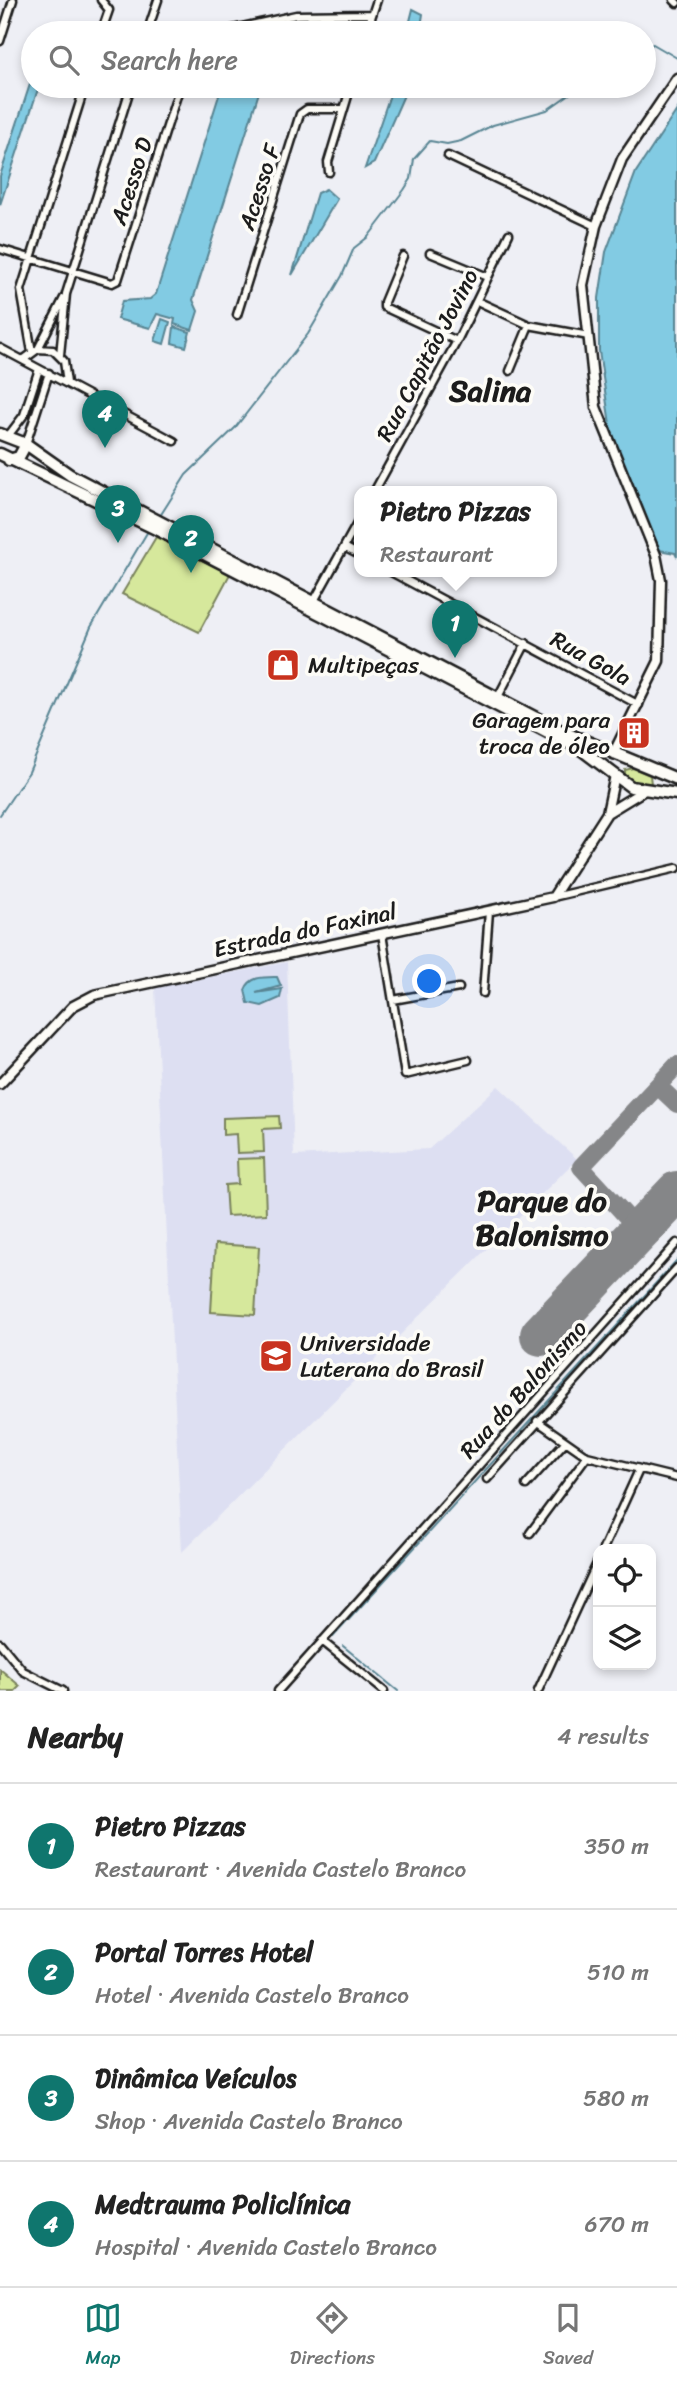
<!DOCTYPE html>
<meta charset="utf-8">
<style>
:root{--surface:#fff;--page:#f2f2f2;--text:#222;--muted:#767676;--line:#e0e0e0;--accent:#0f766e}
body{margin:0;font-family:Sriracha,sans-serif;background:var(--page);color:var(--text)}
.controls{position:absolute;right:21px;bottom:21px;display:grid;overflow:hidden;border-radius:14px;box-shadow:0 4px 10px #0003}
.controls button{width:63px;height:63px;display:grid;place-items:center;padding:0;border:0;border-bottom:2px solid var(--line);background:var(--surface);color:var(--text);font:35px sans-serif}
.you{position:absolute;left:430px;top:982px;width:24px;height:24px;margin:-18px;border:5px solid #fff;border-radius:50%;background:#1a73e8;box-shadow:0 0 0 10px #1a73e833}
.badge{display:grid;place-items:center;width:46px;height:46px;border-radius:50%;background:var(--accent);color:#fff;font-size:23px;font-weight:700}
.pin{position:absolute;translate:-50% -58px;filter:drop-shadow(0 2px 4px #0008)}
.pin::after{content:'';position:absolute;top:37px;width:24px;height:21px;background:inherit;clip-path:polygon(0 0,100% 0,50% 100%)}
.popup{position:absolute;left:354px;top:486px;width:203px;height:91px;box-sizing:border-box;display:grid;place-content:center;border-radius:14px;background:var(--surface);filter:drop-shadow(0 2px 5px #0005);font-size:23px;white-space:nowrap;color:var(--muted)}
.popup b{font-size:26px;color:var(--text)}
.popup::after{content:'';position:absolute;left:50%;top:100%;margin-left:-14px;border:14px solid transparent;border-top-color:var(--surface)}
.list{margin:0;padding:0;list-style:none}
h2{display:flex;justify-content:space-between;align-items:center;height:91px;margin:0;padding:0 28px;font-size:30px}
h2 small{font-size:23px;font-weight:400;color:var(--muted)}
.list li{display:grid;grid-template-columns:46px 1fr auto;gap:21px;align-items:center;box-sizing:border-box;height:126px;padding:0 28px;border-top:2px solid var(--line)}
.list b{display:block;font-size:26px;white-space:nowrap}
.list p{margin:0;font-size:23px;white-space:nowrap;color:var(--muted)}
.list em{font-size:23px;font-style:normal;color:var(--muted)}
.icon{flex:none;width:38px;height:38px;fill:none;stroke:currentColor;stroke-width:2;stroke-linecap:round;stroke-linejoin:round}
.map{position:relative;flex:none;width:677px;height:1691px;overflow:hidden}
.search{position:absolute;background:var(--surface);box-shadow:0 4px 10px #0003;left:21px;right:21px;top:21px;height:77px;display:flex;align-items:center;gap:18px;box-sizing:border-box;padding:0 24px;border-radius:38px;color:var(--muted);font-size:26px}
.sheet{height:595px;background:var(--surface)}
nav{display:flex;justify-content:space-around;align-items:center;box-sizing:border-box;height:98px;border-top:2px solid var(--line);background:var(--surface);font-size:19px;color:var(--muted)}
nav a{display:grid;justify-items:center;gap:4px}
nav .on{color:var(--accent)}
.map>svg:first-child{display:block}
.built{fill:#dddff2}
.green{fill:#d6e89c;stroke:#79825c;stroke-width:2}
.water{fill:#82cbe3;stroke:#598593;stroke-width:2}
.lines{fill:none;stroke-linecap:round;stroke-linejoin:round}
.stream{stroke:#598593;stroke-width:2}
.taxiway{stroke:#858688;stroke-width:18}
.runway{stroke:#858688;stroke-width:42}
.minor-casing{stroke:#1c1c1c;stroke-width:11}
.tertiary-casing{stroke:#1c1c1c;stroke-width:13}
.secondary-casing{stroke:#1c1c1c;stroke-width:15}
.minor{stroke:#fdfcf7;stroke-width:6}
.tertiary{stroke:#fdfcf7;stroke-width:8}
.secondary{stroke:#fdfcf7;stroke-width:10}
.labels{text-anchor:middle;stroke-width:7;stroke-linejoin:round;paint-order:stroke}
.street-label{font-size:23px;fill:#1c1c1c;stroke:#fdfcf7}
.poi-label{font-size:23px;fill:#1c1c1c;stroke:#fdfcf7;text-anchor:start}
.district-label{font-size:30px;font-weight:bold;fill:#1c1c1c;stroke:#fdfcf7}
</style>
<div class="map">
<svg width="677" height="1691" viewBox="0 0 677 1691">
<rect width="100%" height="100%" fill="#eeeff5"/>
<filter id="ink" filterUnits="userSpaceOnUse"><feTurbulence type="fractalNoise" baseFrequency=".0143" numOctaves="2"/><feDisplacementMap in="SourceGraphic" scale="14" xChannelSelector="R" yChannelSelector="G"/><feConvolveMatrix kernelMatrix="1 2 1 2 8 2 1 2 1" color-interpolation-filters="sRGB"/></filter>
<g filter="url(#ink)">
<!-- built -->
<path class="built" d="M287,962L294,1156L429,1149L498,1086L577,1159L182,1552L155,988Z"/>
<!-- green -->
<path class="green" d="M156,537L230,574L199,632L122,594Z
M633,768L650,775L651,784H640L625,777V770Z
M279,1116L280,1128L263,1129L264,1152L237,1153L236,1134L223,1135V1118Z
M264,1158L266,1214L227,1216L225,1185L238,1184L237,1159Z
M215,1244L259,1247L255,1315L211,1312Z
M0,1669L20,1686L15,1691H0Z"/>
<!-- water -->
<path class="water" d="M413,9L423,14L420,33H407Z
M33,75V86H39L0,205V176Z
M222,86H261L193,300L198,311L192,330L174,324L175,319L157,314L150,328L117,319L122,301L150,299L156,294Z
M393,86H408L374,163L365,168Z
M677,110V557L675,553L659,550L611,431L599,351V298L606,252L636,172Z
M326,189L337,199L292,275L317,193Z
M162,319L170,322L164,344L155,341Z
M174,327L190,332L186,347L172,343Z
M277,977L281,986L256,993L282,989L280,998L262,1006L248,1003L245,990C250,976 264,977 277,977Z"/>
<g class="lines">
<!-- stream -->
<path class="stream" d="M644,48L653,44L677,58
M160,516L186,475L235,428L308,334L342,276L354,248L368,237L404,190L411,179L414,159L430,141L447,144L461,141L493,125L547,110L581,86
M0,815L29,772L91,627L148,531
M333,1637L677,1260
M343,1646L398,1691"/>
<!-- taxiway -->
<path class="taxiway" d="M658,1086L677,1104
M640,1231L581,1167L677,1065"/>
<!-- runway -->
<path class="runway" d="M541,1335L677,1192"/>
<defs>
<path id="minor" d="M101,0L109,10L101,33
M674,0L677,3
M147,33L158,0
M214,33L296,15L372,14
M366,33L377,0
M0,41L13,0
M448,156L596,226
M329,172L328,162L351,86
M0,249L112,283L118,280L180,86
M430,253L488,277
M403,256L384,302V307L457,341
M477,301L529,325L589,336
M237,315L300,114L307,109H344
M0,348L174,441
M38,349L64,298
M32,352L21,290L85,86
M60,355L66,294L131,86
M23,360L38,349L53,350L64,361L67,383
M510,371L529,325
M8,436L24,415L39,369
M26,444L49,373
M374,492L457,341L509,234
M344,547L359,555
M391,572L639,705
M314,601L359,520
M498,697L526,643
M553,897L677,868
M382,934L405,1075L468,1060
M483,993L489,911
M393,1000L459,988
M537,1421L587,1456L677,1478
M487,1479L677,1268
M526,1485L565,1442
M530,1533L587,1456
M603,1549L639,1470
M322,1641L384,1691
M0,1643L23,1671L63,1691
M278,1691L677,1243
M538,1691L598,1561"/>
<path id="tertiary" d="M613,754L659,661L661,580L656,555L596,407L583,285L596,226L622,159L677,78
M607,813L643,791
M0,1084L73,1006L94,995L553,897L607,813L615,775"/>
<path id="secondary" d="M0,434L26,444L70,475L561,731L677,779
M0,454L156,529L540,728L582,750L631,787L677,794
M9,460L19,457L26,444"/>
</defs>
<!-- minor casing -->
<use href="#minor" class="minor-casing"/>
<!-- tertiary casing -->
<use href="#tertiary" class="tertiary-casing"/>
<!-- secondary casing -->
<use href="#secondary" class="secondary-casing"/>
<!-- minor -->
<use href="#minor" class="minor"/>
<!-- tertiary -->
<use href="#tertiary" class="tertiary"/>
<!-- secondary -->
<use href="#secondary" class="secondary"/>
</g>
</g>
<!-- icons -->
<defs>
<symbol id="shop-square" viewBox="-11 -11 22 22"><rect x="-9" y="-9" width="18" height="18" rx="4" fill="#c8321e" stroke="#fdfcf7"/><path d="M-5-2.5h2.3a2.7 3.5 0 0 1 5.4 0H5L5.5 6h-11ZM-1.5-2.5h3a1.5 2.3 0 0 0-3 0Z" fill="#fff"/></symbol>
<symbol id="building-square" viewBox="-11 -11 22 22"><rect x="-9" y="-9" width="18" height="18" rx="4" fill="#c8321e" stroke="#fdfcf7"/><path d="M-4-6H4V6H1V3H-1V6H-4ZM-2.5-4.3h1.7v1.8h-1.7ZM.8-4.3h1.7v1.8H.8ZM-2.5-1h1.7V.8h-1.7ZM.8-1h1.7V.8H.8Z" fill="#fff"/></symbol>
<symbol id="university-square" viewBox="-11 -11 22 22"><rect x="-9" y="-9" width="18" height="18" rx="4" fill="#c8321e" stroke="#fdfcf7"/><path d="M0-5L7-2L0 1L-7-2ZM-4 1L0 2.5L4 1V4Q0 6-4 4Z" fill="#fff"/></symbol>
</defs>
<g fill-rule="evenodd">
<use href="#shop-square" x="264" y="646" width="38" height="38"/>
<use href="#building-square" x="615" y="714" width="38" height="38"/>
<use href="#university-square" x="257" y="1337" width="38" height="38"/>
</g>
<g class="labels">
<!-- street labels -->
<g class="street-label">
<text transform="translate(131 181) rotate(-72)" y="8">Acesso D</text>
<text transform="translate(259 187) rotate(-72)" y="8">Acesso F</text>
<text transform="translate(427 355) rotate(-62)" y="8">Rua Capitão Jovino</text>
<text transform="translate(591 658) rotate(29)" y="8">Rua Gola</text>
<text transform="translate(305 930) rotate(-12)" y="8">Estrada do Faxinal</text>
<text transform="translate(523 1389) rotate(-48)" y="8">Rua do Balonismo</text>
</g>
<!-- poi labels -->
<g class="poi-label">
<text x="308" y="673">Multipeças</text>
<text x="610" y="728" text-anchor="end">Garagem para<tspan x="610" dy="26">troca de óleo</tspan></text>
<text x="300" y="1351">Universidade<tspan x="300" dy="26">Luterana do Brasil</tspan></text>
</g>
<!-- district labels -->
<g class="district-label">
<text x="490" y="401">Salina</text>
<text x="542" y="1211">Parque do<tspan x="542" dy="34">Balonismo</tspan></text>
</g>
</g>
</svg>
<div class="controls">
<button><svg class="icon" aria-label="locate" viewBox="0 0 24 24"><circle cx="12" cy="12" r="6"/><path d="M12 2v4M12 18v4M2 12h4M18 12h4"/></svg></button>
<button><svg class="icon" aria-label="layers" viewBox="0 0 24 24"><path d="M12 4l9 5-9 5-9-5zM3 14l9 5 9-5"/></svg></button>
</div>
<div class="you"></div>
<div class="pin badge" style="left:455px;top:658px">1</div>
<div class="popup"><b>Pietro Pizzas</b>Restaurant</div>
<div class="pin badge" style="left:191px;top:573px">2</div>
<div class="pin badge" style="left:118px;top:543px">3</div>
<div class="pin badge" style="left:105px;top:448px">4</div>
<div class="search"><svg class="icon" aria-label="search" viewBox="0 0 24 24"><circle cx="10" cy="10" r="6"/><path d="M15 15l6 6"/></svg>Search here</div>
</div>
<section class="sheet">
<h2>Nearby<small>4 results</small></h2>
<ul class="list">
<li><span class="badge">1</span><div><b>Pietro Pizzas</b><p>Restaurant · Avenida Castelo Branco</p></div><em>350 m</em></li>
<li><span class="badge">2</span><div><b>Portal Torres Hotel</b><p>Hotel · Avenida Castelo Branco</p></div><em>510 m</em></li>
<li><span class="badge">3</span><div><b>Dinâmica Veículos</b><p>Shop · Avenida Castelo Branco</p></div><em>580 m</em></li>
<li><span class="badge">4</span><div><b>Medtrauma Policlínica</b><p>Hospital · Avenida Castelo Branco</p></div><em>670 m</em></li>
</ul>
</section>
<nav>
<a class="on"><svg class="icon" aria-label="map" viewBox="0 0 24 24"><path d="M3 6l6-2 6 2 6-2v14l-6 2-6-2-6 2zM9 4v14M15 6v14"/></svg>Map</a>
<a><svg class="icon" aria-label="directions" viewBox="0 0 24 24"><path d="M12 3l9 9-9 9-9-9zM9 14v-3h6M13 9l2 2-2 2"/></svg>Directions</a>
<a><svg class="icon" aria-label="saved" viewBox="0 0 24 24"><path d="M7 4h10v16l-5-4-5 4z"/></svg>Saved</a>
</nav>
